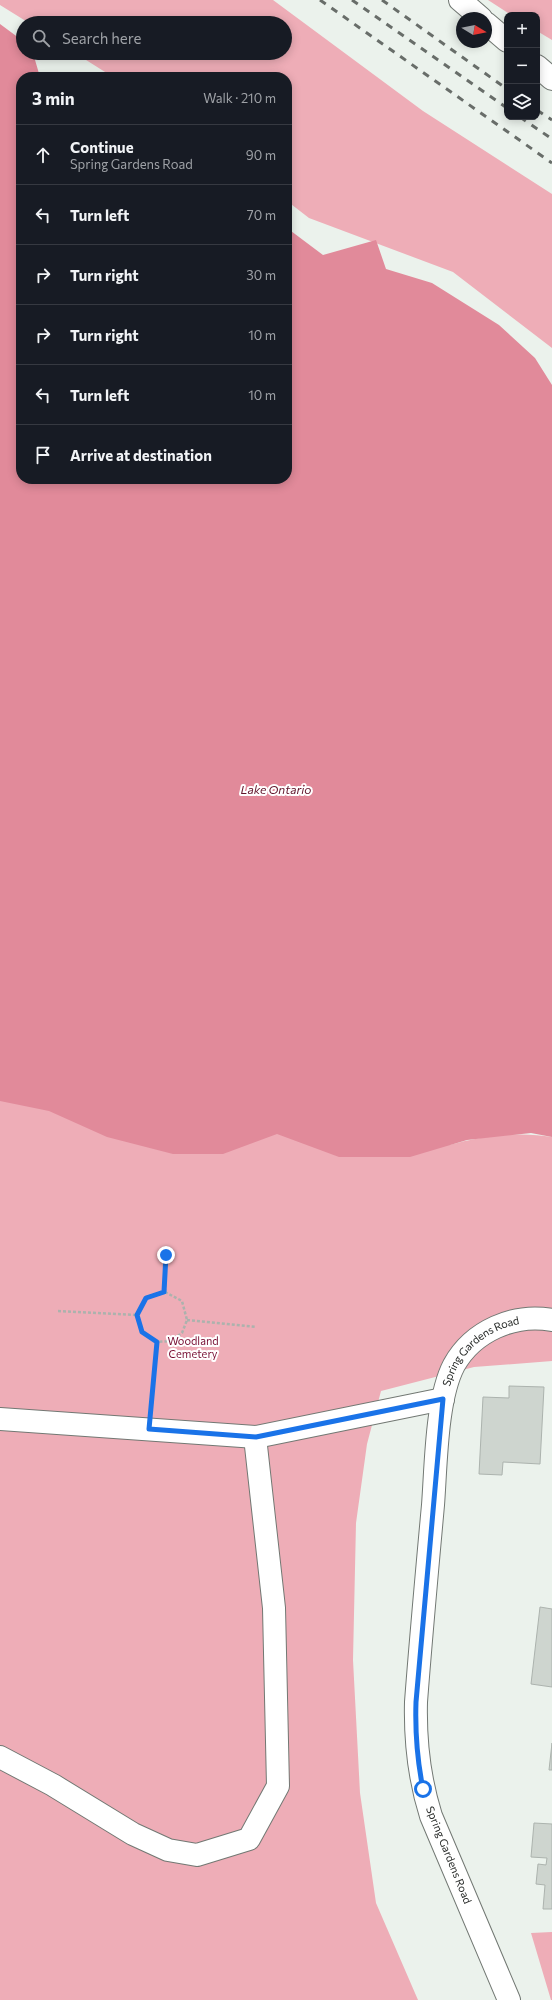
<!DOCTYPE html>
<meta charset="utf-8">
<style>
:root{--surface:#171b24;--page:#20242c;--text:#f1f3f6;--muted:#9ea1a6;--line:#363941}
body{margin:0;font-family:Commissioner,sans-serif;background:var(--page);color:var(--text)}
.controls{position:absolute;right:12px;top:12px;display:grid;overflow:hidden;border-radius:8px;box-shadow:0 2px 10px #0003}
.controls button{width:36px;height:36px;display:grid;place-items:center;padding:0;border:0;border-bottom:1px solid var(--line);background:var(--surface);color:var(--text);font:20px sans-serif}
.compass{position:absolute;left:456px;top:12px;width:36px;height:36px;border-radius:50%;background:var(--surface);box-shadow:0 2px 10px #0003;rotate:100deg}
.stop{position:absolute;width:12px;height:12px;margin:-9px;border:3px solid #1a73e8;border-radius:50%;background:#fff}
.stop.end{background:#1a73e8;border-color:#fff;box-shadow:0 1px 4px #0008}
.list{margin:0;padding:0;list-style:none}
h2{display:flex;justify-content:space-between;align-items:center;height:52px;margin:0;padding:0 16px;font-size:17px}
h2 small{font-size:13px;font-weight:400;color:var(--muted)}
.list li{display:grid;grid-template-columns:26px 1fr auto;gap:12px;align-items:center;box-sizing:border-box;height:60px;padding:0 16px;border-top:1px solid var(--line)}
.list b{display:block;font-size:15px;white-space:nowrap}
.list p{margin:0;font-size:13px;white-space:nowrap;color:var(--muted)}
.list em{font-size:13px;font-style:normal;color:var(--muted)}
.icon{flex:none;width:22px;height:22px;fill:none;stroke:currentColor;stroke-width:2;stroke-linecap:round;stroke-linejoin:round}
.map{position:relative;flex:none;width:552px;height:2000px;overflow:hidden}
.search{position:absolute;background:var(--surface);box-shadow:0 2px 10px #0003;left:16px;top:16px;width:276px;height:44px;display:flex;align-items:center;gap:10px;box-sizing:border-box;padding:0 14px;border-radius:22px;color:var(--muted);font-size:15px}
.panel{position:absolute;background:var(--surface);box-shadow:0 2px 10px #0003;left:16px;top:72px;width:276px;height:412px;border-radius:16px}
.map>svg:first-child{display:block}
.green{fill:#eeadb7}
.water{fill:#e18a9a}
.building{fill:#ced5cf;stroke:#acb3ae}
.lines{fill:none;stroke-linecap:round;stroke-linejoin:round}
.minor-casing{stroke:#727873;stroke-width:24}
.path{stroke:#acb2ad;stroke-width:2.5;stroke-dasharray:3 2;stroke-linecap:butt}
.minor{stroke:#fff;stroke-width:22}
.rail{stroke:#686d69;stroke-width:3;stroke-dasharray:7 7;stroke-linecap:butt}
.route{stroke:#1a73e8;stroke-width:5}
.labels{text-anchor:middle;stroke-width:4;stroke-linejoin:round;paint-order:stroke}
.park-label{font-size:11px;fill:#760c31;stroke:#fff}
.street-label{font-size:11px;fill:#282b29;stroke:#fff}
.water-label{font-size:12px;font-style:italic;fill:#61142a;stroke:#fff}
</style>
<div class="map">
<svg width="552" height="2000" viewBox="0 0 552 2000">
<rect width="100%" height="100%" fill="#ebf2ec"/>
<!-- green -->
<path class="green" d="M0,0H273L423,111L552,194V348L453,272L309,218L287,201V77H113L75,53H285V23H29L0,5Z
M488,0H552V40L537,31V15H511Z
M0,1037L449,1145C482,1136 519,1131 552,1137V1361L474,1367L381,1391L367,1444L356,1523L353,1660L360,1793L376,1903L418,2000H0Z
M552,1932V2000H551L531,1933Z"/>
<!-- water -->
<path class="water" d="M0,24L23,41V53H33L40,77H21V479H287V228L323,255L376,240L386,269L432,283L499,325L535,358L552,385V1137L531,1133L467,1140L410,1157H339L277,1134L223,1154H173L107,1137L49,1111L0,1101Z"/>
<!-- building -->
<path class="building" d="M509,1386L544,1387L540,1464L503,1462L502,1475L479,1474L483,1397L509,1398Z
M540,1607L552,1609V1687L531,1684Z
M552,1743V1770H549Z
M534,1823L552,1824V1909H543L545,1885L536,1884L538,1864L546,1865L547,1858L531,1857Z"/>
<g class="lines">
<defs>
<g id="minor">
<path d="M460,0L481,18"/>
<path d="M486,23L507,41"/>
<path d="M537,66L552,79"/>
<path d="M0,1419L256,1437L443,1399"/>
<path d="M0,1757L53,1785L133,1834L168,1850L197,1855L249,1839L278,1786L274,1608L255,1437"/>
<path id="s1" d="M509,2000L431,1816C419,1778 415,1742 416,1702C421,1636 427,1571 433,1505C436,1467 436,1399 454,1365C473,1331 514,1313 552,1320"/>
</g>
</defs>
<!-- minor casing -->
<use href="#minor" class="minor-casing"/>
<!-- path -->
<path class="path" d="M165,1292L182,1301L187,1320L182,1333L171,1341L157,1342L142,1332L137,1315L146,1297Z
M165,1292L166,1255
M58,1311L137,1315
M187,1320L256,1327
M152,1404L157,1342"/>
<!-- minor -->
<use href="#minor" class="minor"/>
<!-- rail -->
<path class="rail" d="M320,0L552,163
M352,0L507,108
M382,0L507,89
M537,110L552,120
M520,117L552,139"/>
</g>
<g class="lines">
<!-- route -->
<path class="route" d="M166,1255L164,1292L146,1298L137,1315L142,1332L157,1342L149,1429L256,1437L443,1399L416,1702C415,1732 417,1759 423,1789"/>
</g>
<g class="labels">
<!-- park labels -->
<g class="park-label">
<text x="193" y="1345">Woodland<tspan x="193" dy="13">Cemetery</tspan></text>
</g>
<!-- street labels -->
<g class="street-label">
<text dy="4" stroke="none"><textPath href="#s1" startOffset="685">Spring Gardens Road</textPath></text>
<text transform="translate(449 1855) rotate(68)" y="4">Spring Gardens Road</text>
</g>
<!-- water labels -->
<g class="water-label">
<text x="276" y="794">Lake Ontario</text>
</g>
</g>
</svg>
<div class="controls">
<button>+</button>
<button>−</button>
<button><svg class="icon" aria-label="layers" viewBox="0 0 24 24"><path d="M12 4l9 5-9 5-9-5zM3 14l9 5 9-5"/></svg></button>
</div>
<svg class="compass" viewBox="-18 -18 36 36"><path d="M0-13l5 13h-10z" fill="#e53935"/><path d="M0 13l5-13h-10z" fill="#9ea1a6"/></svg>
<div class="stop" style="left:423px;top:1789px"></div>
<div class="stop end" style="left:166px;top:1255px"></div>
<div class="search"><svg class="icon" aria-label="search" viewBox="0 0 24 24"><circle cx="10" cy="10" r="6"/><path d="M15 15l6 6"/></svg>Search here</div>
<section class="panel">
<h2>3 min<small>Walk · 210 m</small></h2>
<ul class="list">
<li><svg class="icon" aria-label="ahead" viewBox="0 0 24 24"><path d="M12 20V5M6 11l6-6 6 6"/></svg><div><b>Continue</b><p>Spring Gardens Road</p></div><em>90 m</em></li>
<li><svg class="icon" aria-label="left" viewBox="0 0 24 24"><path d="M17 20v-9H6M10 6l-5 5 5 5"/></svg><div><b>Turn left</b></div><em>70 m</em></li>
<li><svg class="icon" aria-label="right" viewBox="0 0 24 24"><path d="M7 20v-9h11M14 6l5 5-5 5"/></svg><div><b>Turn right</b></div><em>30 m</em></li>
<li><svg class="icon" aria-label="right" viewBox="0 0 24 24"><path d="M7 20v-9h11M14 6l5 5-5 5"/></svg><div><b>Turn right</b></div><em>10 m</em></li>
<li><svg class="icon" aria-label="left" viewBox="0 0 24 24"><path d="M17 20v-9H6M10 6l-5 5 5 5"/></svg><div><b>Turn left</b></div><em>10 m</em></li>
<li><svg class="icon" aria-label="arrive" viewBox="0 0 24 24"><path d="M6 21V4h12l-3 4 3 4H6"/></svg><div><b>Arrive at destination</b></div></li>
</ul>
</section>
</div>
